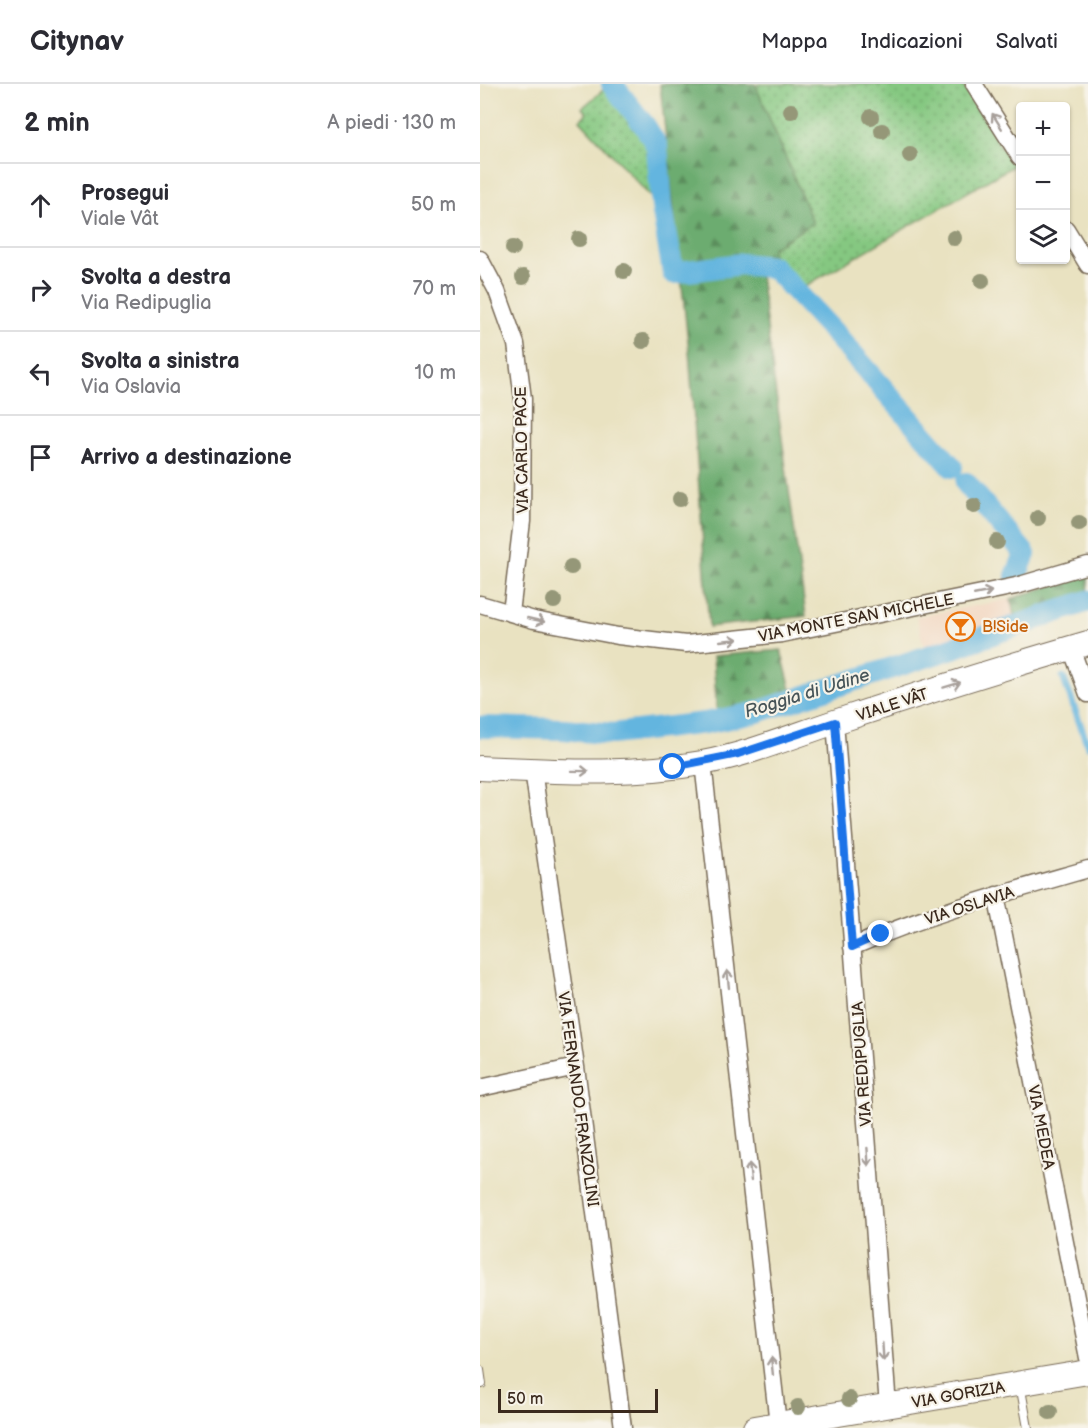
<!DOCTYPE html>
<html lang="it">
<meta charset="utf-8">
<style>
:root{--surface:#fff;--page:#f2f2f3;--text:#2b2b33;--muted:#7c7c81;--line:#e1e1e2}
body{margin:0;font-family:"Balsamiq Sans",sans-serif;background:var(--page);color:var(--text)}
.controls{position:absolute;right:18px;top:18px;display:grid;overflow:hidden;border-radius:6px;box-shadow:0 2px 4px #0004}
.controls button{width:54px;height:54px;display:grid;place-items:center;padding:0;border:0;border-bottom:2px solid var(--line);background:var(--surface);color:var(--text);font:30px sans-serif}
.scale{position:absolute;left:18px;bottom:15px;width:160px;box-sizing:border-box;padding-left:6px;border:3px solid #3b2a1e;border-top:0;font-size:16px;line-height:21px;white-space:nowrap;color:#3b2a1e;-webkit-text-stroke:4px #f7f3e8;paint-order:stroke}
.stop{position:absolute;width:18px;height:18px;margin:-14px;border:4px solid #1a73e8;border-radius:50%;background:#fff}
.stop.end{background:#1a73e8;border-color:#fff;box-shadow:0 2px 6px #0008}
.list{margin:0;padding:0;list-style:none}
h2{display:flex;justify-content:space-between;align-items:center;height:78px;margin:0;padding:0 24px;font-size:26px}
h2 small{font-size:20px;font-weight:400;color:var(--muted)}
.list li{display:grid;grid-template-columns:39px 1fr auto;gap:18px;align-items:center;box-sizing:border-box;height:84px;padding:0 24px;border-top:2px solid var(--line)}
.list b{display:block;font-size:22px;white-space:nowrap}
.list p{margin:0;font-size:20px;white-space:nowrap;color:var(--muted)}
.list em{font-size:20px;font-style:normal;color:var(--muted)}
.icon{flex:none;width:33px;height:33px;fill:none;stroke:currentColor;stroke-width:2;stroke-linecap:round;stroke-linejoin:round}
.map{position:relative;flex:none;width:608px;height:1344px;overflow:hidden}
header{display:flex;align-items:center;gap:36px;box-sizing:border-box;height:84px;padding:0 30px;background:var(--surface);border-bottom:2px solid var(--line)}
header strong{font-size:28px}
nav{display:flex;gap:33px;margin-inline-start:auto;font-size:21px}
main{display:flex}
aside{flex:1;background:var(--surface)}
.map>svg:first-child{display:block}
.built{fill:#f2d4be}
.grass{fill:url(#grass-dots);stroke:#607950;stroke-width:1.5}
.forest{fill:url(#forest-firs);stroke:#546b46;stroke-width:1.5}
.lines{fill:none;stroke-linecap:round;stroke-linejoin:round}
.stream{stroke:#64b5df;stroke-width:7}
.canal{stroke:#64b5df;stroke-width:22}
.lane-casing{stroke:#786a57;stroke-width:10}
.street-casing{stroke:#786a57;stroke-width:19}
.secondary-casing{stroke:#786a57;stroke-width:26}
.lane{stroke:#fff;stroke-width:8}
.street{stroke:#fff;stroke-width:16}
.secondary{stroke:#fff;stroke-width:24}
.tree{fill:#959778}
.oneway{stroke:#a79f9a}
.route{stroke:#1a73e8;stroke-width:8}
.labels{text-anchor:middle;stroke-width:4.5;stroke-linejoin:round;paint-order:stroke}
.street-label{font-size:16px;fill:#3b2a1e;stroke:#f7f3e8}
.food-label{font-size:16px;fill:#c56008;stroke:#f7f3e8;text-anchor:start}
.water-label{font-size:18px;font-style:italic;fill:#475458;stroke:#f7f3e8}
</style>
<header>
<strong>Citynav</strong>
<nav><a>Mappa</a><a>Indicazioni</a><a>Salvati</a></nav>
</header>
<main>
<aside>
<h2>2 min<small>A piedi · 130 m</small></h2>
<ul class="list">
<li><svg class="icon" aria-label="ahead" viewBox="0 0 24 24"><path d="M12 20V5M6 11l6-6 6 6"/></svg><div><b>Prosegui</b><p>Viale Vât</p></div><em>50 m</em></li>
<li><svg class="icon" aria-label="right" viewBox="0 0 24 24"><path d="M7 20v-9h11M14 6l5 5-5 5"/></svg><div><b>Svolta a destra</b><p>Via Redipuglia</p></div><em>70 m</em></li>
<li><svg class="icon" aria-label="left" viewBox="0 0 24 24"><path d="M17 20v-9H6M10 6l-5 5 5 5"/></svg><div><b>Svolta a sinistra</b><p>Via Oslavia</p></div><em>10 m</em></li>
<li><svg class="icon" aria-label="arrive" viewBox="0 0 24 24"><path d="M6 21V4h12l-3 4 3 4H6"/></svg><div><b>Arrivo a destinazione</b></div></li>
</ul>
</aside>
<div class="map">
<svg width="608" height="1344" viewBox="0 0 608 1344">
<defs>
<pattern id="grass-dots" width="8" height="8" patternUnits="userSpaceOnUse" patternTransform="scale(1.5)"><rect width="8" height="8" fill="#85c881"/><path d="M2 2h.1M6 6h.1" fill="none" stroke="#6ea369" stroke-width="1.8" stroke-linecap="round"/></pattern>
<pattern id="forest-firs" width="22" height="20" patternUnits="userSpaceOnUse" patternTransform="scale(1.5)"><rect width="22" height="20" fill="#6cac6f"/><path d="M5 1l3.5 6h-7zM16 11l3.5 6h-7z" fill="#5a8c5b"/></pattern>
</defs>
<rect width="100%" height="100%" fill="#f7f3e8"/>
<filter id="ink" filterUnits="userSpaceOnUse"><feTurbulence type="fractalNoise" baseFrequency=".0167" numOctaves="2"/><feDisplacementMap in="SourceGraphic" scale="12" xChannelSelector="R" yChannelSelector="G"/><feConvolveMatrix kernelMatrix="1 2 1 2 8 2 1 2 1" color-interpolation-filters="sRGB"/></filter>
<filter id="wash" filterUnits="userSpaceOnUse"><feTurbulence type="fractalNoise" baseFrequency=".008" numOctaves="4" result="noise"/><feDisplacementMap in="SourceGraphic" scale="24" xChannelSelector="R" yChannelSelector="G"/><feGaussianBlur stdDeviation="1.35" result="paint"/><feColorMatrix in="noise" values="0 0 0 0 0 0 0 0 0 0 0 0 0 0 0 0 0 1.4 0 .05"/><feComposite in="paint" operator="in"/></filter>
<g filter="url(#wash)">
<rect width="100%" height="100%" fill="#e9e2c1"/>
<!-- built -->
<path class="built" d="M531,515L534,532L444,562L436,533Z"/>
<!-- grass -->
<path class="grass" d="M279,0H482L533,82L320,205L293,177L276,2Z
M129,1L162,43L174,63L178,121L100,36L107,29L102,24Z"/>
<!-- forest -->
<path class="forest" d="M180,0H275L333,139L292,164L293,177H278L326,532L229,543L209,267Z
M608,489V510L534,532L531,515Z
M301,566L312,610L237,629L233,572Z"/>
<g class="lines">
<!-- stream -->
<path class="stream" d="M551,537L555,544
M583,593L608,662"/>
<!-- canal -->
<path class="canal" d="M132,0L165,42L177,62L182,122L193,189L261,180L293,183L357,252L472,383
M486,399L545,470L536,492
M0,643L84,645L132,650L225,639L274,629L461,568L608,517"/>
</g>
</g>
<g filter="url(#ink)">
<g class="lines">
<defs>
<path id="lane" d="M0,1286L2,1300
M540,1300L548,1344"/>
<path id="street" d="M494,0L540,73
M586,145L608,181
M0,175L17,207L36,260L43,315L42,437L31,529
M0,520L54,536L138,552L206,560L302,550L536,502L608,481
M591,564L608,610
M355,638L408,1322
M223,679L298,1340
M53,686L96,983L143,1344
M516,811L608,1274
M372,863C448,830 529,808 608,785
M0,1004L96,983"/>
<path id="secondary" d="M0,684C74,687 149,692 222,679C270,670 315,651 361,636C443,609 525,583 608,559
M275,1344L608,1288"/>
</defs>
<!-- lane casing -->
<use href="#lane" class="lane-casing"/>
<!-- street casing -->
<use href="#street" class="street-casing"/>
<!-- secondary casing -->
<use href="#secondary" class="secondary-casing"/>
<!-- lane -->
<use href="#lane" class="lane"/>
<!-- street -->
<use href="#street" class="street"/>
<!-- secondary -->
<use href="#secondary" class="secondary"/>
</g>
<!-- trees -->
<g class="tree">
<circle cx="311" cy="27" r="8"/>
<circle cx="391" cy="33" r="8"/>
<circle cx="402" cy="47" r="8"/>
<circle cx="430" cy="71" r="8"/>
<circle cx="474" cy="154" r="8"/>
<circle cx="99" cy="155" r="8"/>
<circle cx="33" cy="164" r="8"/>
<circle cx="144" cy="187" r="8"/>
<circle cx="43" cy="193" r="8"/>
<circle cx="502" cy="197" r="8"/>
<circle cx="163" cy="257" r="8"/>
<circle cx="200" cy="415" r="8"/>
<circle cx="494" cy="422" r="8"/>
<circle cx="558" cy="434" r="8"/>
<circle cx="599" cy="439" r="8"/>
<circle cx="517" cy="458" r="8"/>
<circle cx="91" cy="483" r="8"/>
<circle cx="74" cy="517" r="8"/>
<circle cx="369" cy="1315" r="8"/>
<circle cx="318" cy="1323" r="8"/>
<circle cx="570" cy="1328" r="8"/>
</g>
<!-- one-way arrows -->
<defs><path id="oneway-shaft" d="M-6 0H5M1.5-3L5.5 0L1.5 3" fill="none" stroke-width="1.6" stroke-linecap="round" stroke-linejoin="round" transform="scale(1.5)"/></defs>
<g class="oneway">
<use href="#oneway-shaft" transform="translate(517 37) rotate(-122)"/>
<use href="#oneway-shaft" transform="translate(503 509) rotate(-11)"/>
<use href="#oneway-shaft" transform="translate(56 536) rotate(13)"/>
<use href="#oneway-shaft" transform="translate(249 556) rotate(-6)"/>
<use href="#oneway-shaft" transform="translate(472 601) rotate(-17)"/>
<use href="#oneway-shaft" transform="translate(100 687) rotate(1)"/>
<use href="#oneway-shaft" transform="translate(248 895) rotate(-96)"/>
<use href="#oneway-shaft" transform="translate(388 1073) rotate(86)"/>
<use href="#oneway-shaft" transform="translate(270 1088) rotate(-96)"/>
<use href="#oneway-shaft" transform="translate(403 1268) rotate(86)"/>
<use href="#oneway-shaft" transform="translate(292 1282) rotate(-96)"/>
</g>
</g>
<g class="lines" filter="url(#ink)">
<!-- route -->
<path class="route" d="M193,683L258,670L355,638L372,863L401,850"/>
</g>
<!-- icons -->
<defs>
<symbol id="bar-ring" viewBox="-11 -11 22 22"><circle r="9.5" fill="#f7f3e8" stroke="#e8710a" stroke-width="1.5"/><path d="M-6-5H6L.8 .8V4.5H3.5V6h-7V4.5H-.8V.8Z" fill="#e8710a"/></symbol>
</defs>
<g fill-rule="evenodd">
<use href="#bar-ring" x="464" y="526" width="33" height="33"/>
</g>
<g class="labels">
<!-- street labels -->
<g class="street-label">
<text transform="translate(41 366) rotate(-91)" y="6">VIA CARLO PACE</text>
<text transform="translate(376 533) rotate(-11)" y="6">VIA MONTE SAN MICHELE</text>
<text transform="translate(412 620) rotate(-18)" y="6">VIALE VÂT</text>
<text transform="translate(489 821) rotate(-18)" y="6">VIA OSLAVIA</text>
<text transform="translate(381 980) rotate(-94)" y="6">VIA REDIPUGLIA</text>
<text transform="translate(99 1015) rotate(82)" y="6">VIA FERNANDO FRANZOLINI</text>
<text transform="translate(562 1043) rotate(79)" y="6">VIA MEDEA</text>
<text transform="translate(478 1310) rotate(-10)" y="6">VIA GORIZIA</text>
</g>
<!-- food labels -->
<g class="food-label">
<text x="502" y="548">B!Side</text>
</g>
<!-- water labels -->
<g class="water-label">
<text transform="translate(327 609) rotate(-17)" y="6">Roggia di Udine</text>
</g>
</g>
</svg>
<div class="controls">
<button>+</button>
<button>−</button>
<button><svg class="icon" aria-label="layers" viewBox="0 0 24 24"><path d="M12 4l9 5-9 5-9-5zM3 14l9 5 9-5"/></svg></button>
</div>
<div class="scale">50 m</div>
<div class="stop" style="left:193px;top:683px"></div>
<div class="stop end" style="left:401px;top:850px"></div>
</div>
</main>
